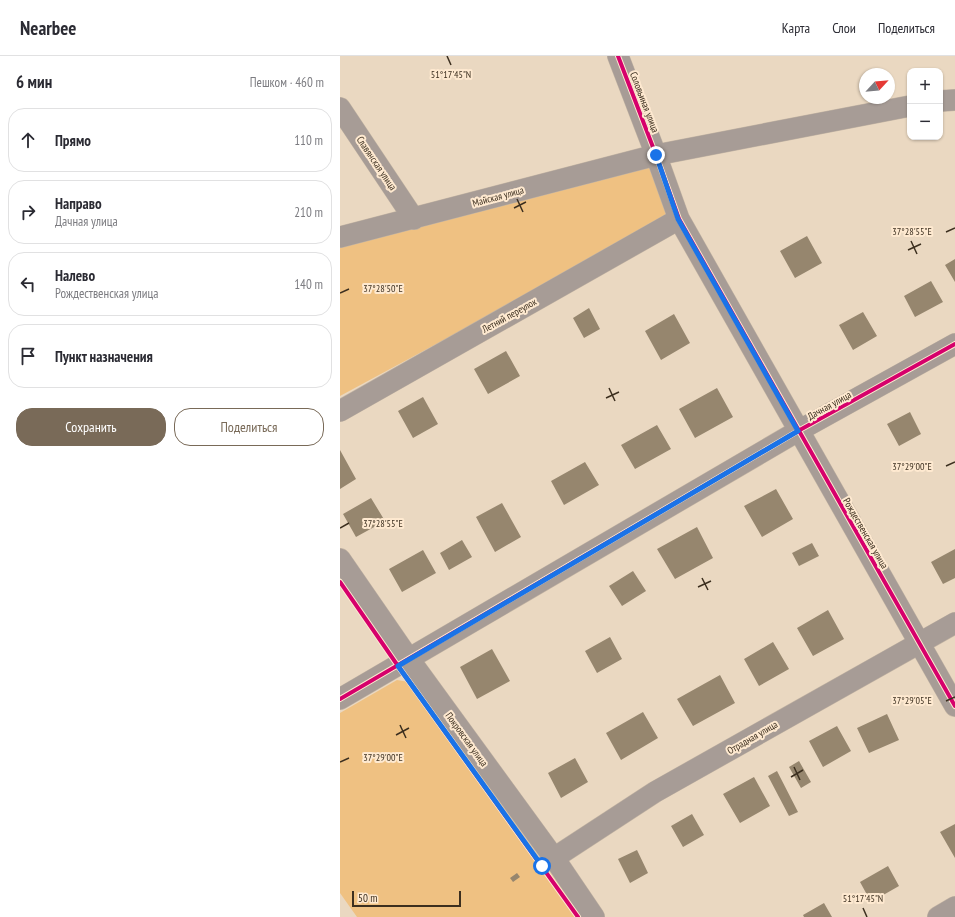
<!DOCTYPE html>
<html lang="ru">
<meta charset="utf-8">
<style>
:root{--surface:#fff;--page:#f2f2f3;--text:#2b2b33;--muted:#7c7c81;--line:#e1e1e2;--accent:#796a58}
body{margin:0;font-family:"PT Sans Narrow",sans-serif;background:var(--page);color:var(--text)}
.controls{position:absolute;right:12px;top:12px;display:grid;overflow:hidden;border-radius:8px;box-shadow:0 1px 3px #0004}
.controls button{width:36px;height:36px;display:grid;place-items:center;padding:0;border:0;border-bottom:1px solid var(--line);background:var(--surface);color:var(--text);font:20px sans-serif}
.compass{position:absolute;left:519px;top:12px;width:36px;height:36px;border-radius:50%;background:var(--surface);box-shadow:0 1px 3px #0004;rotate:64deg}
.scale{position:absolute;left:12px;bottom:10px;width:109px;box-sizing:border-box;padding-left:4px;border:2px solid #3c2f1f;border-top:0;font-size:11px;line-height:14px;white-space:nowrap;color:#3c2f1f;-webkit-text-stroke:3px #fee9d0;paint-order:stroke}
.stop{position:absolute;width:12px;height:12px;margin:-9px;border:3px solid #1a73e8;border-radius:50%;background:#fff}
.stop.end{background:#1a73e8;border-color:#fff;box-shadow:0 1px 4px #0008}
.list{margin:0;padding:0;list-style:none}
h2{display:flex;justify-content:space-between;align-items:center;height:52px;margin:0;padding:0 16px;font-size:17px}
h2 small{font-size:13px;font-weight:400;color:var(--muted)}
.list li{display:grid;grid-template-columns:26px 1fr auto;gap:12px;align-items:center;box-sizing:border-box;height:64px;margin:0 8px 8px;padding:0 8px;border:1px solid var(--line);border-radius:16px}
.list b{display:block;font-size:15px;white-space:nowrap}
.list p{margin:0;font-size:13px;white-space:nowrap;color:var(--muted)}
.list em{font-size:13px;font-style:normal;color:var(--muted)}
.actions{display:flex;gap:8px;padding:12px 16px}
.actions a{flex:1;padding:9px 0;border:1px solid var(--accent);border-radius:16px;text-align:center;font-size:14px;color:var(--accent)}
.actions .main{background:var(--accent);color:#fff}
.icon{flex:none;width:22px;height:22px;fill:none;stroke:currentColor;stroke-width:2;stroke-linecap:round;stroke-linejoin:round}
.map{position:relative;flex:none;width:615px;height:861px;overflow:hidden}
header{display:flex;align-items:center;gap:24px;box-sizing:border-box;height:56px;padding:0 20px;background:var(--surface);border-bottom:1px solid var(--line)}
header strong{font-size:19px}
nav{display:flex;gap:22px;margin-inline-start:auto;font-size:14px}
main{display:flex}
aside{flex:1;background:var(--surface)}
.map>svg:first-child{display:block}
.grass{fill:#efc182}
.building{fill:#96866e}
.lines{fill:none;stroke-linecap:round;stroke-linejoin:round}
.minor-casing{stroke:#c4b5a4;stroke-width:22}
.minor{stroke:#a79c96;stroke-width:21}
.cycleway-casing{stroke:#fee9d0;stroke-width:6}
.cycleway{stroke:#d6006c;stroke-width:4}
.route{stroke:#1a73e8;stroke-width:5}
.ticks{fill:none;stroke:#3c2f1f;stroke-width:1.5}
.labels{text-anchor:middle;stroke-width:4;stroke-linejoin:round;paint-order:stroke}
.street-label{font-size:10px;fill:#3c2f1f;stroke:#fee9d0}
.ticks-label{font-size:10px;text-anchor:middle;fill:#3c2f1f;stroke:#fee9d0;stroke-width:4;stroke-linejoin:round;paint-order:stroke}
</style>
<header>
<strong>Nearbee</strong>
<nav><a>Карта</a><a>Слои</a><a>Поделиться</a></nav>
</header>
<main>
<aside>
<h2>6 мин<small>Пешком · 460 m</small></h2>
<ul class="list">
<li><svg class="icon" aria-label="ahead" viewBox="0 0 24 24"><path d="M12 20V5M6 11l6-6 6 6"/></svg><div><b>Прямо</b></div><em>110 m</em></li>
<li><svg class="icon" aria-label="right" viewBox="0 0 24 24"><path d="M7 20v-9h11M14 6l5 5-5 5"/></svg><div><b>Направо</b><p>Дачная улица</p></div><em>210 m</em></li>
<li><svg class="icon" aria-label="left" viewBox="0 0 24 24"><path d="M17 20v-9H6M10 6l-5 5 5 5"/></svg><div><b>Налево</b><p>Рождественская улица</p></div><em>140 m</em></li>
<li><svg class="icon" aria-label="arrive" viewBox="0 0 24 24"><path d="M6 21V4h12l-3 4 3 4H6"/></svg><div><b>Пункт назначения</b></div></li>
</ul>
<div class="actions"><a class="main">Сохранить</a><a>Поделиться</a></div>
</aside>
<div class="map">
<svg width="615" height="861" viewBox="0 0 615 861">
<rect width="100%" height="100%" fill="#ead8c1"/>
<!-- grass -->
<path class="grass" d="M313,106L332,161L0,340V186Z
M57,624L75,627L242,861H17L0,837V657Z"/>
<!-- building -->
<path class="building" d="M467,180L482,207L455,222L440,195Z
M615,203V226L605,209Z
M591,225L603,246L575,261L564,240Z
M249,252L260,273L244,282L233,262Z
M523,256L537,280L513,294L499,269Z
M334,258L350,287L321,304L305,275Z
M166,295L180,320L148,338L134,313Z
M377,332L393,361L355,382L339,353Z
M83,341L98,368L73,382L58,355Z
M570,356L581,378L559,390L547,368Z
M317,369L331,393L295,413L281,389Z
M0,394L16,423L0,433Z
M245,406L259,429L224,449L211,425Z
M436,433L453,463L422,481L404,450Z
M31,442L45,465L16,481L3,458Z
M162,447L181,481L155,496L136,461Z
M357,471L373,502L335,523L317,493Z
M122,484L132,501L109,514L100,497Z
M472,487L479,500L459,510L452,497Z
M615,493V522L603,528L591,506Z
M83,494L96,517L62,536L49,513Z
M293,515L306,535L282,550L269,530Z
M488,554L504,583L473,600L457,572Z
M270,581L282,603L257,617L245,595Z
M433,586L449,613L419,630L404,603Z
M152,593L170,625L137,643L120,611Z
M380,619L395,647L353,670L337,643Z
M303,656L318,682L281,704L266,677Z
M547,658L559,684L529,697L517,672Z
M497,670L511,695L483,711L469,685Z
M235,702L248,726L221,742L208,717Z
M459,705L471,726L461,732L449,711Z
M437,715L458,756L449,760L428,720Z
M414,721L430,750L400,767L383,738Z
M352,758L364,779L343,791L331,770Z
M615,768V802L600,776Z
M297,794L308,817L290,827L278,803Z
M548,810L559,830L531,846L520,826Z
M177,817L180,821L173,826L170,822Z
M484,847L492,861H464L463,859Z"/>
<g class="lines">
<defs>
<path id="minor" d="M278,0L316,99L339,163L615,650
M600,45L615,44
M0,52L74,163
M0,181L316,99L570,50
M0,355L339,163
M0,503L69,603L214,802L254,861
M0,643L458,375L615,288
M214,802L315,736L615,567
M598,861L615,851"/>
</defs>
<!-- minor casing -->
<use href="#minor" class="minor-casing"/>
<!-- minor -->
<use href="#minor" class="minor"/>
<defs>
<path id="cycleway" d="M278,0L316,99L339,163L615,650
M0,526L58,610L238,861
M0,643L458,375L615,288"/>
</defs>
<!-- cycleway casing -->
<use href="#cycleway" class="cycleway-casing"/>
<!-- cycleway -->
<use href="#cycleway" class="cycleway"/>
</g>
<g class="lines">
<!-- route -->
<path class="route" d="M202,810L58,610L458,375L338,163L316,99"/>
</g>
<!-- ticks -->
<path class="ticks" d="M107,0L111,9M177,143L183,156M174,152L186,146M606,176L615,172M571,185L577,198M568,194L581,188M0,237L9,233M269,332L275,345M266,342L279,336M606,410L615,406M0,472L9,467M362,522L368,534M358,531L371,525M606,645L615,641M60,669L66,682M56,679L69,672M0,706L9,702M454,711L460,724M451,721L463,714M523,852L527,861"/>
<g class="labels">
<!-- street labels -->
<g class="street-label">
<text transform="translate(305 46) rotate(69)" y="4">Соловьиная улица</text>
<text transform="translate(37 107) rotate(56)" y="4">Славянская улица</text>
<text transform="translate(158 140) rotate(-15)" y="4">Майская улица</text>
<text transform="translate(169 259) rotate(-29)" y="4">Летний переулок</text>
<text transform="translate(489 349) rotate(-29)" y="4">Дачная улица</text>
<text transform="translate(526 477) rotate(60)" y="4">Рождественская улица</text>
<text transform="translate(412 681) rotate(-30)" y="4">Отрадная улица</text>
<text transform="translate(127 683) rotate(54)" y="4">Покровская улица</text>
</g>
</g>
<g class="ticks-label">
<text x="111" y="22">51°17'45"N</text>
<text x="572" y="179">37°28'55"E</text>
<text x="43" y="236">37°28'50"E</text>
<text x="572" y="414">37°29'00"E</text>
<text x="43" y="471">37°28'55"E</text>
<text x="572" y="648">37°29'05"E</text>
<text x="43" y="705">37°29'00"E</text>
<text x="523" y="846">51°17'45"N</text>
</g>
</svg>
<div class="controls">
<button>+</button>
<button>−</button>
</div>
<svg class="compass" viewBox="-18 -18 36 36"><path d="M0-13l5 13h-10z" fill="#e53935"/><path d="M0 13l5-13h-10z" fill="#7c7c81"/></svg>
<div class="scale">50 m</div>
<div class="stop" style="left:202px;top:810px"></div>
<div class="stop end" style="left:316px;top:99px"></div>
</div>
</main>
